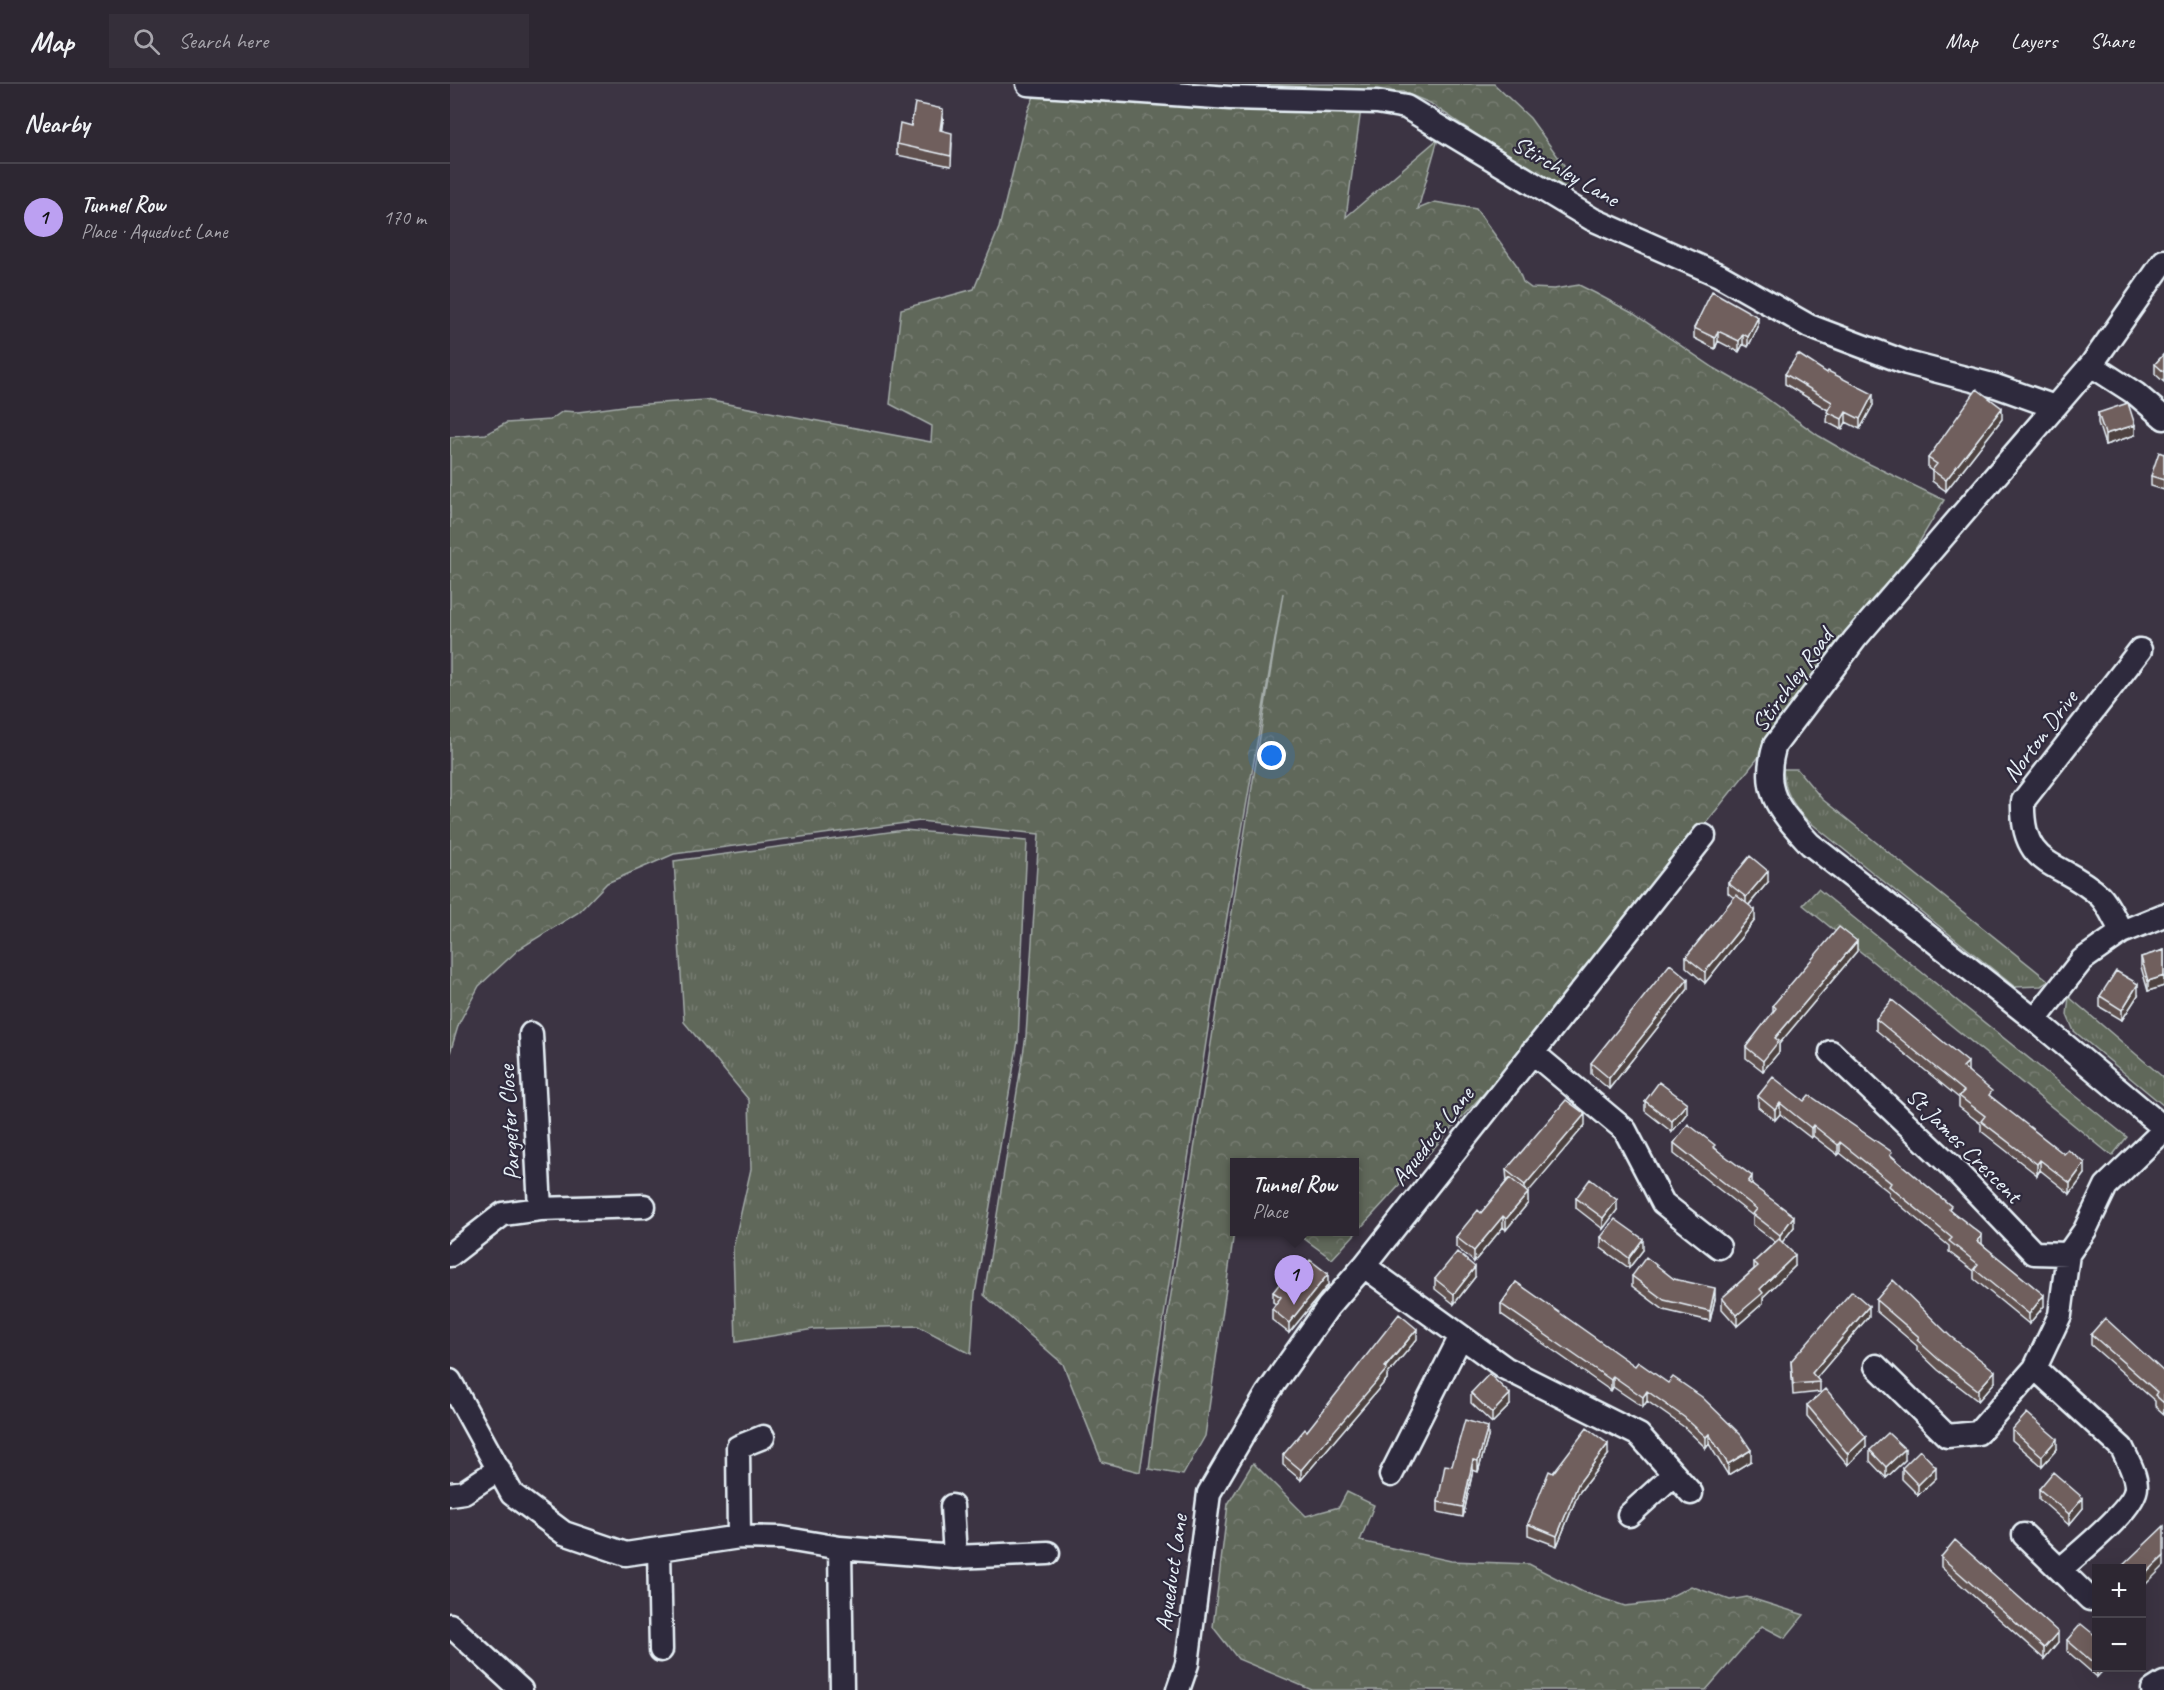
<!DOCTYPE html>
<meta charset="utf-8">
<style>
:root{--surface:#2d2732;--page:#352f3a;--text:#f1f3f6;--muted:#a7a5ac;--line:#48444d;--accent:#bca0f2}
body{margin:0;font-family:Caveat,sans-serif;background:var(--page);color:var(--text)}
.controls{position:absolute;right:18px;bottom:18px;display:grid;overflow:hidden;border-radius:0px;box-shadow:0 6px 24px #0002}
.controls button{width:54px;height:54px;display:grid;place-items:center;padding:0;border:0;border-bottom:2px solid var(--line);background:var(--surface);color:var(--text);font:30px sans-serif}
.you{position:absolute;left:822px;top:672px;width:21px;height:21px;margin:-15px;border:4px solid #fff;border-radius:50%;background:#1a73e8;box-shadow:0 0 0 9px #1a73e833}
.badge{display:grid;place-items:center;width:39px;height:39px;border-radius:50%;background:var(--accent);color:#111;font-size:20px;font-weight:700}
.pin{position:absolute;translate:-50% -50px;filter:drop-shadow(0 2px 3px #0008)}
.pin::after{content:'';position:absolute;top:32px;width:21px;height:18px;background:inherit;clip-path:polygon(0 0,100% 0,50% 100%)}
.popup{position:absolute;left:780px;top:1074px;width:129px;height:78px;box-sizing:border-box;display:grid;place-content:center;border-radius:0px;background:var(--surface);filter:drop-shadow(0 2px 4px #0005);font-size:20px;white-space:nowrap;color:var(--muted)}
.popup b{font-size:22px;color:var(--text)}
.popup::after{content:'';position:absolute;left:50%;top:100%;margin-left:-12px;border:12px solid transparent;border-top-color:var(--surface)}
.list{margin:0;padding:0;list-style:none}
h2{display:flex;justify-content:space-between;align-items:center;height:78px;margin:0;padding:0 24px;font-size:26px}
h2 small{font-size:20px;font-weight:400;color:var(--muted)}
.list li{display:grid;grid-template-columns:39px 1fr auto;gap:18px;align-items:center;box-sizing:border-box;height:108px;padding:0 24px;border-top:2px solid var(--line)}
.list b{display:block;font-size:22px;white-space:nowrap}
.list p{margin:0;font-size:20px;white-space:nowrap;color:var(--muted)}
.list em{font-size:20px;font-style:normal;color:var(--muted)}
.icon{flex:none;width:33px;height:33px;fill:none;stroke:currentColor;stroke-width:2;stroke-linecap:round;stroke-linejoin:round}
.map{position:relative;flex:none;width:1714px;height:1606px;overflow:hidden}
header{display:flex;align-items:center;gap:36px;box-sizing:border-box;height:84px;padding:0 30px;background:var(--surface);border-bottom:2px solid var(--line)}
header strong{font-size:28px}
nav{display:flex;gap:33px;margin-inline-start:auto;font-size:21px}
.search{width:420px;height:54px;background:var(--page);display:flex;align-items:center;gap:15px;box-sizing:border-box;padding:0 21px;border-radius:0px;color:var(--muted);font-size:22px}
main{display:flex}
aside{flex:1;background:var(--surface)}
.map>svg:first-child{display:block}
.grass{fill:url(#grass-tufts);stroke:#a4aca9;stroke-width:1.5}
.forest{fill:url(#forest-crowns);stroke:#a4aca9;stroke-width:1.5}
.lines{fill:none;stroke-linecap:round;stroke-linejoin:round}
.minor-casing{stroke:#e8f1f8;stroke-width:27}
.minor{stroke:#2f2a3d;stroke-width:22}
.wall{fill:#605150;stroke:#e8f1f8;stroke-width:1.5}
.shaded-wall{fill:#4e4241;stroke:#e8f1f8;stroke-width:1.5}
.building{fill:#705e5d;stroke:#e8f1f8;stroke-width:1.5}
.labels{text-anchor:middle;stroke-width:4.5;stroke-linejoin:round;paint-order:stroke}
.street-label{font-size:24px;fill:#e8f1f8;stroke:#2f2a3d}
</style>
<header>
<strong>Map</strong>
<div class="search"><svg class="icon" aria-label="search" viewBox="0 0 24 24"><circle cx="10" cy="10" r="6"/><path d="M15 15l6 6"/></svg>Search here</div>
<nav><a>Map</a><a>Layers</a><a>Share</a></nav>
</header>
<main>
<aside>
<h2>Nearby<small></small></h2>
<ul class="list">
<li><span class="badge">1</span><div><b>Tunnel Row</b><p>Place · Aqueduct Lane</p></div><em>170 m</em></li>
</ul>
</aside>
<div class="map">
<svg width="1714" height="1606" viewBox="0 0 1714 1606">
<defs>
<pattern id="grass-tufts" width="24" height="20" patternUnits="userSpaceOnUse" patternTransform="scale(1.5)"><rect width="24" height="20" fill="#60675a"/><path d="M3 7l-1-3M5 7V3M7 7l1-3M15 17l-1-3M17 17v-4M19 17l1-3" fill="none" stroke="#777d72"/></pattern>
<pattern id="forest-crowns" width="20" height="18" patternUnits="userSpaceOnUse" patternTransform="scale(1.5)"><rect width="20" height="18" fill="#60675a"/><path d="M2 6a3 3 0 1 1 6 0M12 15a3 3 0 1 1 6 0" fill="none" stroke="#777d72"/></pattern>
</defs>
<rect width="100%" height="100%" fill="#3c3443"/>
<filter id="ink" filterUnits="userSpaceOnUse"><feTurbulence type="fractalNoise" baseFrequency=".0167" numOctaves="2"/><feDisplacementMap in="SourceGraphic" scale="12" xChannelSelector="R" yChannelSelector="G"/><feConvolveMatrix kernelMatrix="1 2 1 2 8 2 1 2 1" color-interpolation-filters="sRGB"/></filter>
<g filter="url(#ink)">
<!-- grass -->
<path class="grass" d="M1347,685L1372,715L1599,897L1591,902L1565,903L1356,735C1342,719 1334,707 1333,685Z
M454,746L577,757L568,957L525,1210L521,1270L468,1242L364,1245L286,1258L283,1164L301,1085L299,1016L234,938L224,777Z
M1619,913L1714,994V1022L1624,947L1617,931Z"/>
<!-- forest -->
<path class="forest" d="M800,0H1044L1080,34L1114,81L1122,106L1077,85L980,19L953,8Z
M587,6L912,18L896,133L988,55L968,125L985,118L1026,125L1066,180L1073,198L1081,204L1104,205L1129,201L1145,209L1184,230L1264,284L1313,312L1369,352L1407,374L1494,416L1457,479L1376,589L1079,960L882,1175L845,1148H904V1078H784V1148L755,1352L733,1391L699,1385L717,1235L833,509L762,919L690,1388L652,1378L613,1280L534,1211L576,952L589,750L470,737L224,770L157,799L129,828L69,865L29,902L9,939L0,969V353L36,350L56,339L100,336L113,327L128,328L181,321L256,316L481,358L482,342L440,320L451,225L524,205L549,144L578,26Z
M1368,805L1677,1053L1662,1072L1353,821Z
M803,1379L856,1432L889,1423L897,1408L924,1421L910,1457L1001,1477L1079,1480L1133,1508L1175,1522L1210,1518L1241,1502L1280,1516L1297,1513L1354,1531L1335,1554L1312,1542L1256,1606H862L788,1575L763,1543L778,1420Z"/>
<g class="lines">
<defs>
<path id="minor" d="M578,0L780,14L927,18L956,23L1142,135L1269,191L1359,242L1457,279L1546,302L1605,323
M1714,177L1641,281L1405,555L1325,661C1310,708 1330,727 1360,760L1585,936L1714,1044
M1641,281L1686,310L1714,334
M1672,848C1665,837 1659,821 1650,812C1610,775 1571,787 1573,717L1690,566
M1585,936L1632,876L1672,848L1714,831
M81,950L90,1125
M1082,968L1175,1046L1213,1119L1269,1163
M1381,968L1501,1082L1584,1169L1618,1170L1635,1146L1656,1102L1714,1046
M0,1171L53,1130L90,1125L194,1122
M914,1182L1055,1284L1189,1351L1241,1409
M1426,1282L1497,1352L1528,1349L1585,1284L1610,1231L1618,1170
M1585,1284L1672,1364C1677,1375 1686,1390 1686,1403C1686,1424 1627,1470 1611,1485
M0,1297L62,1410L114,1449L176,1470L289,1453L331,1454L390,1464L392,1606
M941,1391L1011,1252
M0,1410L14,1408L49,1385
M502,1422L505,1473
M1179,1431L1223,1391
M1574,1451L1640,1515
M289,1453L288,1363L313,1353
M390,1464L505,1473L598,1469
M209,1465L211,1566
M0,1541L71,1606
M728,1606L737,1580L759,1409L817,1310L878,1223L914,1182L1254,752
M1703,1606L1714,1599"/>
</defs>
<!-- minor casing -->
<use href="#minor" class="minor-casing"/>
<!-- minor -->
<use href="#minor" class="minor"/>
</g>
<!-- wall -->
<path class="wall" d="M493,36L491,47L502,59L501,82L447,71V60L461,42Z
M1308,243L1298,263L1293,260L1289,268L1268,257L1265,265L1244,254V244Z
M1714,270V298L1705,290V280Z
M1335,290L1423,321L1410,345L1396,338L1392,346L1377,338L1378,326L1335,300Z
M1648,329L1685,351L1655,361L1648,339Z
M1552,335L1496,407L1482,397V387L1478,384V374Z
M1714,370V406L1701,402V392Z
M1318,798L1299,821L1305,836L1255,899L1236,883V873L1284,814L1278,809V799Z
M1714,866V902L1698,907L1691,883V873Z
M1407,867L1329,960V968L1313,987L1296,974V963L1323,929V921Z
M1238,905L1159,1005L1141,990V979Z
M1688,911L1672,936L1650,923V912Z
M1426,935L1518,987L1542,1015L1635,1090L1620,1110L1590,1086L1587,1091L1531,1047V1040L1509,1023V1014L1426,946Z
M1308,1012L1354,1017L1442,1072L1501,1127L1532,1160L1594,1222L1579,1240L1524,1195V1187L1499,1168V1162L1439,1112V1108L1390,1069L1388,1071L1363,1052L1361,1054L1330,1030L1325,1036L1308,1023Z
M1195,1017L1237,1029L1222,1048L1195,1027Z
M1135,1041L1077,1108L1078,1119L1056,1146L1053,1143L1024,1178L1006,1163V1153L1031,1129L1057,1097L1056,1086Z
M1224,1059L1265,1064L1344,1143L1332,1158L1345,1182L1313,1213V1219L1287,1242L1272,1225V1214L1304,1185V1178L1325,1158L1303,1141V1132L1224,1070Z
M1126,1114L1167,1126L1153,1145L1126,1124Z
M1151,1153L1193,1166L1179,1184L1151,1164Z
M1182,1192L1224,1195L1265,1215L1260,1237L1214,1226L1182,1202Z
M1025,1193L1004,1220L985,1205V1195Z
M1066,1198L1301,1377L1278,1391L1259,1360L1256,1364L1234,1343L1197,1317L1193,1323L1163,1303L1161,1307L1051,1230V1220Z
M842,1200L878,1201L839,1249L822,1236V1225L826,1220L823,1218V1208Z
M1426,1216L1545,1298L1528,1317L1488,1286L1467,1266V1262L1426,1227Z
M1419,1232L1366,1294L1370,1298V1308L1343,1311L1341,1277Z
M1641,1250L1714,1288V1330L1705,1322V1317L1641,1261Z
M967,1255L937,1291V1295L851,1396L833,1381V1371L857,1347Z
M1021,1309L1060,1321L1042,1339L1021,1319Z
M1357,1321L1416,1363L1398,1381L1357,1332Z
M1562,1346L1607,1365L1592,1382L1562,1356Z
M1038,1353L1028,1388L1023,1386L1013,1433L988,1428V1418L1002,1382Z
M1420,1366L1455,1376L1436,1394L1420,1377Z
M1158,1371L1128,1410L1107,1462L1078,1451V1440L1103,1389Z
M1452,1384L1486,1394L1468,1411L1452,1395Z
M1589,1405L1633,1424L1619,1441L1589,1415Z
M1491,1473L1608,1558L1594,1575L1491,1483Z
M1647,1553V1584H1655L1647,1593L1617,1567V1556Z"/>
<!-- shaded-wall -->
<path class="shaded-wall" d="M493,25V36L490,57V46Z
M1308,233V243L1298,263V253Z
M1268,247V257L1265,265V254Z
M1293,250V260L1289,268V257Z
M1423,310V321L1410,345V335Z
M1552,324V335L1496,407V396Z
M1396,328V338L1392,346V335Z
M1685,341V351L1655,361V350Z
M1318,787V798L1296,824V813Z
M1305,826V836L1255,899V888Z
M1407,857V867L1329,960V968L1313,987V977L1325,954Z
M1714,892V902L1698,907V897Z
M1238,895V905L1159,1005V994Z
M1688,900V911L1672,936V926Z
M1518,978V989L1513,983Z
M1237,1019V1029L1222,1048V1037Z
M1330,1019V1030L1325,1036V1026Z
M1135,1030V1041L1075,1112V1101Z
M1363,1041V1052L1361,1054V1044Z
M1390,1058V1069L1388,1071V1061Z
M1590,1076V1086L1587,1091V1080Z
M1635,1079V1090L1620,1110V1099Z
M1302,1092V1103L1298,1098Z
M1078,1109V1119L1056,1146V1135Z
M1167,1116V1126L1153,1145V1134Z
M1053,1132V1143L1024,1178V1167Z
M1344,1132V1143L1330,1161V1151Z
M1532,1151V1162L1528,1157Z
M1193,1155V1166L1179,1184V1174Z
M1345,1171V1182L1313,1213V1219L1287,1242V1231L1310,1205Z
M1025,1183V1193L1004,1220V1210Z
M878,1190V1201L839,1249V1239Z
M1265,1204V1215L1260,1237V1227Z
M1594,1211V1222L1579,1240V1230Z
M1419,1222V1232L1362,1299V1289Z
M967,1245V1255L937,1291V1295L851,1396V1386Z
M1545,1287V1298L1528,1317V1306Z
M1163,1292V1303L1161,1307V1296Z
M1197,1307V1317L1193,1323V1313Z
M1060,1310V1321L1042,1339V1329Z
M1038,1343V1353L1028,1388V1377Z
M1259,1350V1360L1256,1364V1353Z
M1416,1353V1363L1398,1381V1370Z
M1607,1355V1365L1592,1382V1372Z
M1158,1360V1371L1128,1410L1107,1462V1452L1128,1400Z
M1455,1365V1376L1436,1394V1383Z
M1301,1366V1377L1278,1391V1380Z
M1023,1376V1386L1013,1433V1423Z
M1486,1383V1394L1468,1411V1401Z
M1633,1414V1424L1619,1441V1430Z
M1714,1472V1482L1692,1504V1493Z
M1608,1548V1558L1594,1575V1564Z
M1647,1584H1655L1647,1593Z"/>
<!-- building -->
<path class="building" d="M465,19L493,25L490,46L502,49L501,72L447,60L450,39L461,42Z
M1262,207L1308,233L1298,253L1293,250L1289,257L1268,247L1265,254L1244,244Z
M1348,270L1377,289L1378,287L1423,310L1410,335L1396,328L1392,335L1377,328L1382,318L1335,290Z
M1714,270V288L1705,280Z
M1527,305L1552,324L1496,396L1482,386L1487,380L1478,374Z
M1678,319L1685,341L1655,350L1648,329Z
M1709,368L1714,370V396L1701,392Z
M1300,772L1318,787L1296,813L1278,799Z
M1286,811L1305,826L1255,888L1236,873Z
M1389,843L1407,857L1325,954L1329,957L1313,977L1296,963L1326,924L1323,921Z
M1714,866V892L1698,897L1691,873Z
M1220,880L1238,895L1159,994L1141,979Z
M1666,887L1688,900L1672,926L1650,912Z
M1442,916L1518,978L1513,983L1542,1007L1539,1011L1614,1070L1618,1066L1635,1079L1620,1099L1590,1076L1587,1080L1531,1037L1535,1032L1509,1012L1514,1007L1426,935Z
M1323,993L1354,1017L1359,1011L1442,1068L1440,1071L1501,1122L1499,1125L1532,1151L1528,1157L1594,1211L1579,1230L1524,1185L1528,1180L1499,1157L1502,1154L1439,1102L1441,1099L1390,1058L1388,1061L1363,1041L1361,1044L1330,1019L1325,1026L1308,1012Z
M1209,998L1237,1019L1222,1037L1195,1017Z
M1116,1016L1135,1030L1075,1101L1056,1086Z
M1238,1040L1265,1061L1263,1063L1302,1092L1298,1098L1344,1132L1330,1151L1303,1130L1307,1125L1224,1059Z
M1060,1094L1078,1109L1056,1135L1053,1132L1024,1167L1006,1153L1028,1126L1031,1129Z
M1140,1095L1167,1116L1153,1134L1126,1114Z
M1165,1135L1193,1155L1179,1174L1151,1153Z
M1329,1155L1345,1171L1310,1205L1313,1209L1287,1231L1272,1214L1308,1182L1304,1178Z
M1007,1168L1025,1183L1004,1210L985,1195Z
M1196,1173L1224,1195L1265,1204L1260,1227L1214,1216L1182,1192Z
M860,1176L878,1190L839,1239L822,1225L831,1213L823,1208L834,1194L842,1200Z
M1443,1196L1500,1252L1545,1287L1528,1306L1488,1275L1467,1256L1469,1253L1426,1216Z
M1066,1198L1185,1282L1188,1278L1218,1299L1223,1293L1252,1313L1291,1351L1301,1366L1278,1380L1259,1350L1256,1353L1234,1333L1197,1307L1193,1313L1163,1292L1161,1296L1051,1220Z
M1402,1207L1419,1222L1362,1289L1370,1298L1343,1300L1341,1277Z
M949,1230L967,1245L935,1283L937,1285L851,1386L833,1371L855,1345L857,1347Z
M1655,1234L1714,1288V1319L1705,1311L1707,1308L1641,1250Z
M1039,1290L1060,1310L1042,1329L1021,1309Z
M1376,1305L1416,1353L1398,1370L1357,1321Z
M1577,1329L1607,1355L1592,1372L1562,1346Z
M1015,1336L1038,1343L1028,1377L1023,1376L1013,1423L988,1418L995,1381L1002,1382Z
M1137,1344L1158,1360L1128,1400L1107,1452L1078,1440L1099,1387L1103,1389Z
M1438,1349L1455,1365L1436,1383L1420,1366Z
M1470,1366L1486,1383L1468,1401L1452,1384Z
M1603,1388L1633,1414L1619,1430L1589,1405Z
M1714,1442V1472L1692,1493V1485H1669Z
M1505,1456L1608,1548L1594,1564L1491,1473Z
M1631,1540L1647,1553V1582L1617,1556Z"/>
</g>
<g class="labels">
<!-- street labels -->
<g class="street-label">
<text transform="translate(1116 87) rotate(30)" y="8">Stirchley Lane</text>
<text transform="translate(1342 596) rotate(-54)" y="8">Stirchley Road</text>
<text transform="translate(1590 652) rotate(-53)" y="8">Norton Drive</text>
<text transform="translate(59 1039) rotate(-93)" y="8">Pargeter Close</text>
<text transform="translate(982 1052) rotate(-52)" y="8">Aqueduct Lane</text>
<text transform="translate(1514 1061) rotate(45)" y="8">St James Crescent</text>
<text transform="translate(721 1489) rotate(-82)" y="8">Aqueduct Lane</text>
</g>
</g>
</svg>
<div class="controls">
<button>+</button>
<button>−</button>
</div>
<div class="you"></div>
<div class="pin badge" style="left:844px;top:1221px">1</div>
<div class="popup"><b>Tunnel Row</b>Place</div>
</div>
</main>
